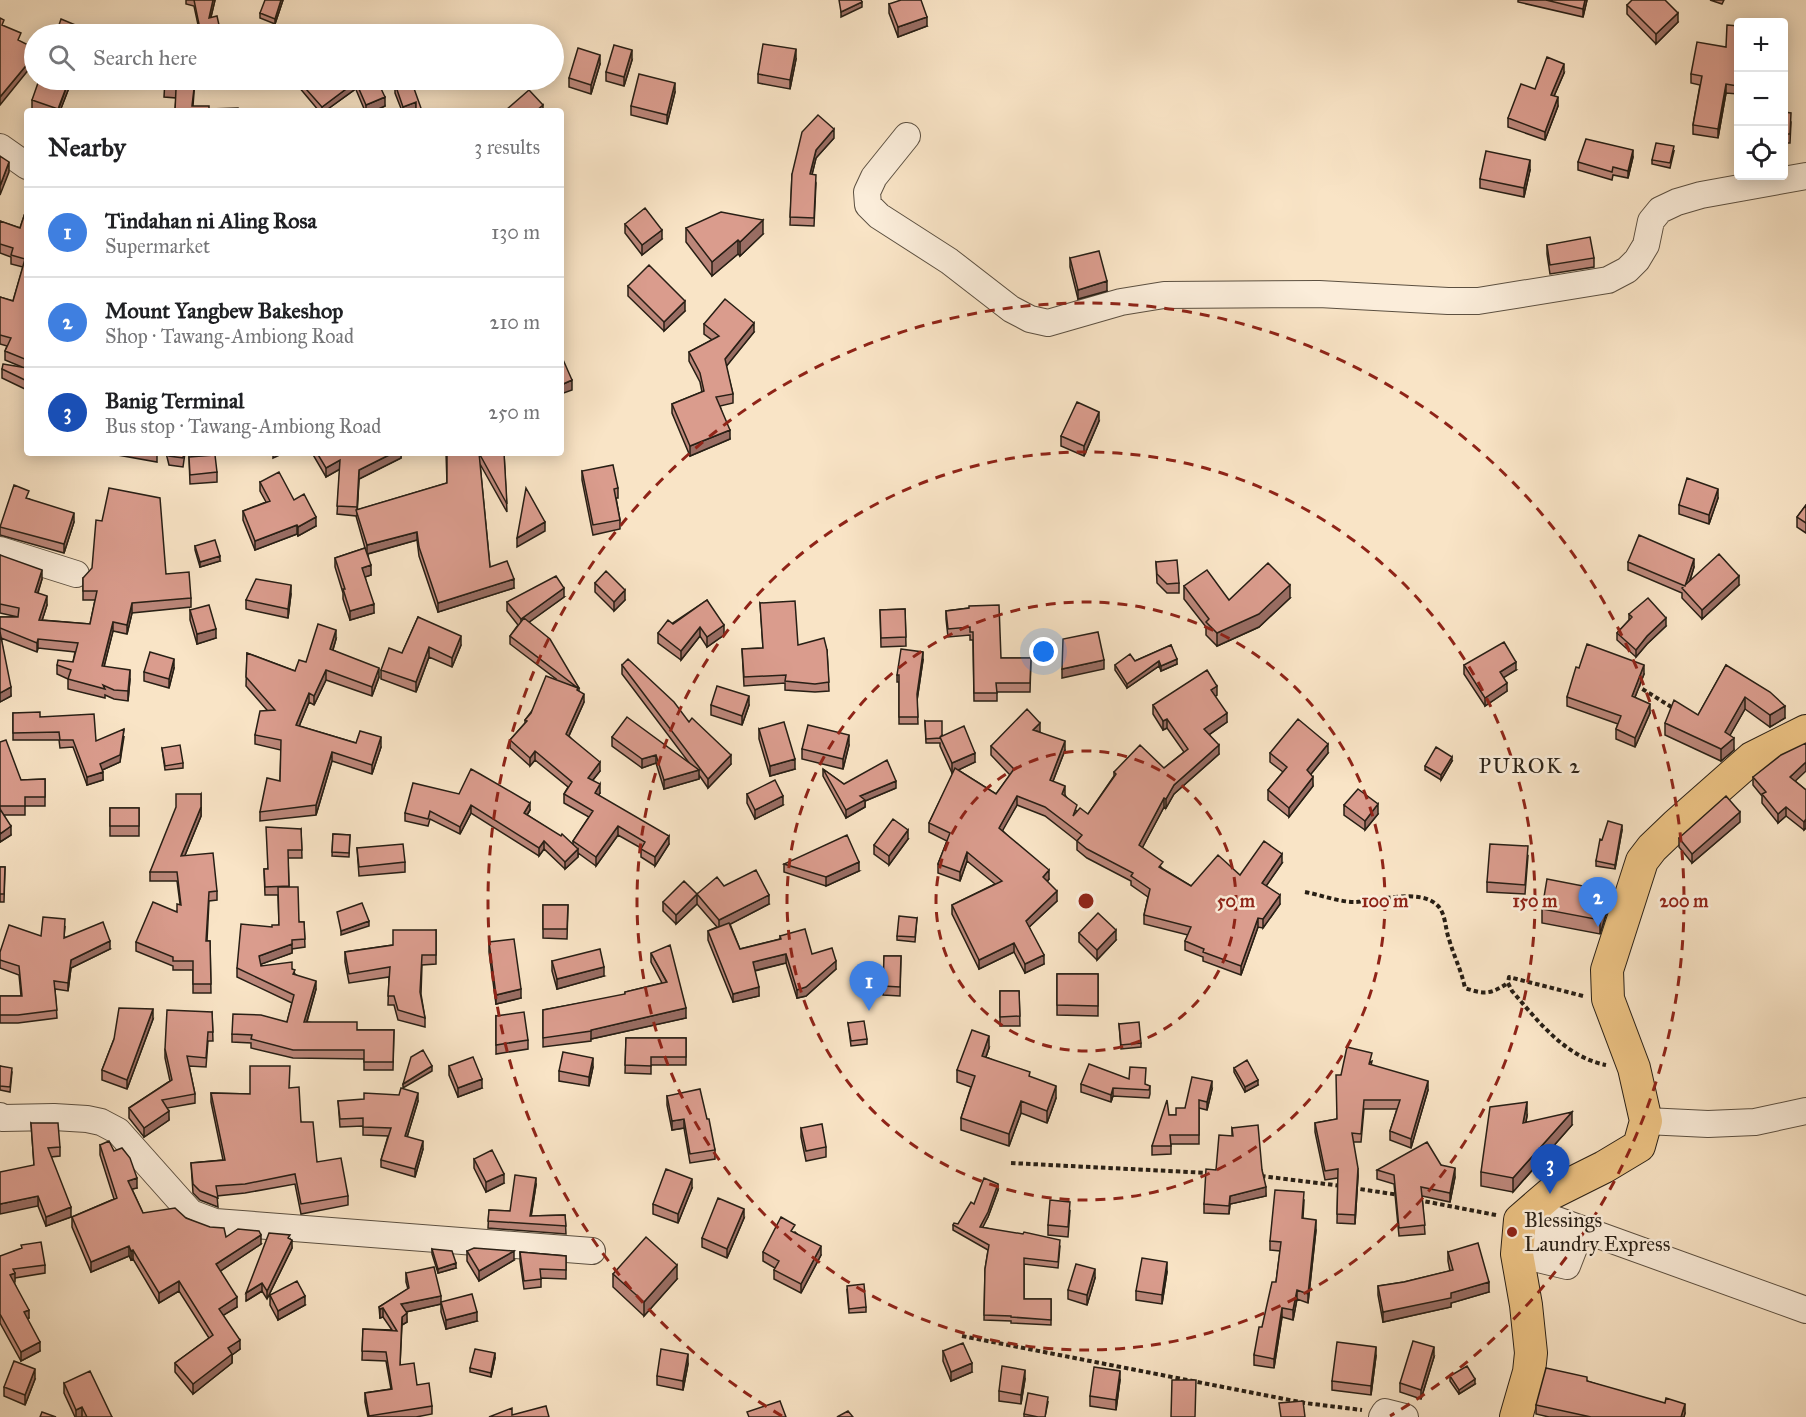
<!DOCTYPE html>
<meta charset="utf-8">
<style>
:root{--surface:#fff;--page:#f2f2f2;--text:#202124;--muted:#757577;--line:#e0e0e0;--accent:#7c3aed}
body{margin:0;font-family:"IM FELL Great Primer",serif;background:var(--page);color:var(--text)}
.controls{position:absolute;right:18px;top:18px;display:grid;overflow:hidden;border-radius:6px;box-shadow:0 3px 15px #0003}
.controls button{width:54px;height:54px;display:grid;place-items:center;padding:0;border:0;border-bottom:2px solid var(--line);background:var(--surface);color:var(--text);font:30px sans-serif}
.you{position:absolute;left:1044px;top:652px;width:21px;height:21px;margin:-15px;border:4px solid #fff;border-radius:50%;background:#1a73e8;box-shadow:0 0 0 9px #1a73e833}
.badge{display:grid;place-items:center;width:39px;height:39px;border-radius:50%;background:var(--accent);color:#fff;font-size:20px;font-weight:700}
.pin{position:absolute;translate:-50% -50px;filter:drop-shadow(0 2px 3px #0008)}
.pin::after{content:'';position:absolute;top:32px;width:21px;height:18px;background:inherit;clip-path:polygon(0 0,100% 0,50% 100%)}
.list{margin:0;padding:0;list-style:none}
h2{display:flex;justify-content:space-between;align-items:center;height:78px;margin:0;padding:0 24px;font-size:26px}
h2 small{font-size:20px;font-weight:400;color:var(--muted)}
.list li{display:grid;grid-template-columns:39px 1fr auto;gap:18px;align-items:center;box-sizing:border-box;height:90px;padding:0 24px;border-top:2px solid var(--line)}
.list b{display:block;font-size:22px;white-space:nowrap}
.list p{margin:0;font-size:20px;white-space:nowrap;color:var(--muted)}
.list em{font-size:20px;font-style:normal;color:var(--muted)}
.icon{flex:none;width:33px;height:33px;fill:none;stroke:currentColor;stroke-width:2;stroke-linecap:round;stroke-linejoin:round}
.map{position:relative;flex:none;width:1806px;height:1417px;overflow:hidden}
.search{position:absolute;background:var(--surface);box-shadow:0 3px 15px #0003;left:24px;top:24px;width:540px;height:66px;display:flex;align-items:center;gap:15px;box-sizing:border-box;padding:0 21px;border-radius:33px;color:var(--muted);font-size:22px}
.panel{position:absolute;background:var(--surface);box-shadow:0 3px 15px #0003;left:24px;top:108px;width:540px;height:348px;border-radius:6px}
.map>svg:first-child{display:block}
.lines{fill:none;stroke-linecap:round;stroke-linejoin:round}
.minor-casing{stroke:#5c5041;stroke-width:28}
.major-casing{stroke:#281f15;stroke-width:34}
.path{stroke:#281f15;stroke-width:4;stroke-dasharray:4.5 3;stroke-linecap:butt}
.minor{stroke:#fbedda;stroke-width:26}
.major{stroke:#ecc283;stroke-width:32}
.wall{fill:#bb8679;stroke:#281f15;stroke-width:1.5}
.shaded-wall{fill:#996d63;stroke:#281f15;stroke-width:1.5}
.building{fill:#da9c8d;stroke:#281f15;stroke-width:1.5}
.ring{fill:none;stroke:#8f2418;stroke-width:3;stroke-dasharray:10 8}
.poi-dot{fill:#8f2418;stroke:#fbedda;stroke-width:2}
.labels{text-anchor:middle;stroke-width:5;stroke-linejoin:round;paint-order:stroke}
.poi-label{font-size:21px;fill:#281f15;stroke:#fbedda;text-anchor:start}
.neighbourhood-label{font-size:22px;letter-spacing:1.5px;fill:#281f15;stroke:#fbedda}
.centre{fill:#8f2418;stroke:#fbedda;stroke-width:3}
.ring-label{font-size:18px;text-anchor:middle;font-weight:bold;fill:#8f2418;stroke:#fbedda;stroke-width:5;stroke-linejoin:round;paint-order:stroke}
</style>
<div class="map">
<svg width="1806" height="1417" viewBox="0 0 1806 1417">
<rect width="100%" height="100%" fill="#f9e4c6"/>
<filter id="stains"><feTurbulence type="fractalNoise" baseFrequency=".00333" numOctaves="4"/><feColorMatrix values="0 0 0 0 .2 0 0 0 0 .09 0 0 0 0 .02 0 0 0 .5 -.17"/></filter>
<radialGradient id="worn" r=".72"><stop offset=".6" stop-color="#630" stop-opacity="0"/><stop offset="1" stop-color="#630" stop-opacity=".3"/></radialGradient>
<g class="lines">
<defs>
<path id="minor" d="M907,136L874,177L867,192L868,205L879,216L949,261L1011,309L1030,319L1048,323L1121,302L1164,295L1319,294L1448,301H1478L1608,280L1627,270L1637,260L1646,245L1651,221L1660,210L1677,202L1701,195L1806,176
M0,147L27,166
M0,550L76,574
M0,1116L3,1118L54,1117L87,1119L101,1122L118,1131L191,1213L215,1222L592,1251
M1646,1121L1708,1124L1755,1122L1806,1111
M1529,1210L1806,1310
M1517,1254L1567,1266L1574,1248L1519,1232
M1382,1417L1385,1412L1405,1417"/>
<path id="major" d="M1516,1417L1529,1372L1531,1353L1526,1305L1517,1254L1520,1220L1550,1194L1604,1167L1639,1146L1646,1121L1634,1068L1608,999L1607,970L1642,861L1652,848L1676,825L1752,758L1806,731"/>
</defs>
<!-- minor casing -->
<use href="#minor" class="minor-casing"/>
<!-- major casing -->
<use href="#major" class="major-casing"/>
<!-- path -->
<path class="path" d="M1636,685L1673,708
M1305,892C1321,895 1339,902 1355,902C1377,901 1419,888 1437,905C1446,913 1445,929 1449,939C1454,957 1461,969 1465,988C1485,995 1491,994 1508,983
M1583,996L1509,977L1508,983L1512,991C1538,1021 1565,1057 1606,1065
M1011,1163L1208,1173
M1261,1176L1342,1186
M1353,1188L1399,1195
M1418,1200L1496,1215
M962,1336L1305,1403L1362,1410"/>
<!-- minor -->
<use href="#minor" class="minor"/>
<!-- major -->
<use href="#major" class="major"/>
</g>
<!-- wall -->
<path class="wall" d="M186,0H215L211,17L221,34H200L194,6L186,4Z
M283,0L275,24L260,18V13Z
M1518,0H1587L1583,17L1518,2Z
M1710,0H1724L1722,4Z
M889,4L927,26L898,37L889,13Z
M1627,5L1678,22L1656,44L1627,14Z
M1738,26V94L1726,93L1718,138L1693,134V125L1700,85L1691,83V74L1726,47Z
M796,59L790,89L758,83V74Z
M632,60L624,86L606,81V72Z
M600,64L591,94L569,87V78Z
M1564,73L1554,96L1558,106L1545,140L1508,127V118L1535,89Z
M72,80L60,111H36L32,109V100Z
M165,80H195L193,106L175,111L176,98L164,97Z
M293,80H352L353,83V80H377L385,106L374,111H365L354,85V90L325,111H319Z
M395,84L416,111H402L395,93Z
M675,92L667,124L631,115V106Z
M1784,112L1791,122L1790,143H1784Z
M834,138L816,158L812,174L816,183L814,226L790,225L792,174Z
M1674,151L1670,168L1652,164V160Z
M1633,157L1628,178L1613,175L1612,180L1578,170V162Z
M1530,170L1524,197L1480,188V179Z
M27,207V390L2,378V369L22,367L5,360V351L7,346L0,344V297L13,301L23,267L11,264V257L0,253V221L20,228Z
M625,224L662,239L642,255L625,233Z
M686,228L763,234L740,256L738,254L712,276L686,242Z
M1547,245L1594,258V267L1550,274L1547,254Z
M1070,258L1107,291L1078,299L1070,267Z
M628,286L685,311L664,331L628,296Z
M704,324L754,332L726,366L733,394V403L720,406L730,439L690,456L672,413V404L702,392L700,382L689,361V352L712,340L704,334Z
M1099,421L1084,456L1061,446V436Z
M118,453H157V462L118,455Z
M166,453H185L183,467L169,465Z
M312,453H401V458L359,479L357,510L447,483L446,453H504L507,512L480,464L490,567L514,588L438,612L419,556L417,540L368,554L371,575L365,577L374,613L350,620L343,599V593L335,567V558L365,548L356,516L337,514L340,469L326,477Z
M189,457L217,472V482L190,484Z
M582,471L618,488V498H616L620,520V529L593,535L582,480Z
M260,482L294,500L316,526L298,536L297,534L255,550L243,520V511L266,502L260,491Z
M1718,498L1709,524L1679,514V505Z
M29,499L74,522L64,553L0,535V527Z
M1806,505V533L1797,527V517Z
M195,546L220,561L200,567L195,550Z
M0,555L42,579L38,593L47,605L42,620L90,624L95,600H83V578L166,574L191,598V607L132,613L127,634L113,631L104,666L130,679L128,701L114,699L105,695V698L68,689V679L57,674V665L73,662L75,652L38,648L37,652L1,638L11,696L0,702V617H18L0,613Z
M1156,562L1179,583V593H1167L1157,583Z
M1628,562L1694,567L1690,581L1739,585L1702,619L1682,598V593L1628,570Z
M595,583L625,600L614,611L595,592Z
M1184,586L1229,600L1290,598L1259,627L1217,646L1206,635V627L1184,599Z
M291,594L288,618L246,609V600Z
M564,597L529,622L579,688V691L584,702L569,736L600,771L593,780L600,793L598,795L669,844L655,866L641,857V848L618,835L596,866L578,853V857L565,869L544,849L539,856L471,813L460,834L430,819L428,826L405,821V813L459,794L530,810L527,815L573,845V841L589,817L564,803V794L568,787L535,760L530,766L510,748V740L525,723V720L556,679L510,644V636L518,625L507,611V602Z
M707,600L724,635L707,647L700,636L681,660L658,643V633Z
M760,603L798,645L827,650L829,691L815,692L785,690V683L744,686L742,649L763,648Z
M969,608L1001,658H1031L1030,692H997V701H974L973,640H970V635L948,637L946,619V611Z
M905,609L906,646L881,647L880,610Z
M190,610L216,638L197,644L190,620Z
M1629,614L1666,626L1647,644L1636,657L1617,640V633L1629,620Z
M418,617L461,645L452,667L429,657L416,692L381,679V670L402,653Z
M336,639L333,650L379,677L372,696L326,680L314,705L309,702L299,726L356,743L381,747L372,774L332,761L316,815L260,821V812L280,781L281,750L255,744V735L267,710L246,686L247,653L295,671Z
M1171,645L1177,664L1161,671L1159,666L1127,688L1115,670V665L1135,661Z
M923,660L917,700L918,724H899V682H897V675Z
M622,665L689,722L731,764L708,788L699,775V779L664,789L656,763L642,768L612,746V737L690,764L622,674Z
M1464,665L1516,670L1503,677L1507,691L1485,706L1464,674Z
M1726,665L1785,718L1770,727L1745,709L1730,735L1734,750L1721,761L1665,735V723L1698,715Z
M174,668L169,688L144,681V672Z
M1579,668L1644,674L1635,697L1650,713L1635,747L1616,739V729L1618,724L1567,706V697Z
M1217,695L1215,696L1227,722L1209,735L1219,754L1174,794L1166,808L1164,807L1142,848L1163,869L1191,886L1240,875L1282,863L1266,886L1280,904L1263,928L1258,927L1241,975L1203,961V957L1185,950V941L1188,935L1144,924V915L1148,897L1131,885V881L1087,858L1077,850V841L1045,816L1017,805L1002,830L1049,879L1047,882L1057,901L1029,927L1044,964L1025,973L1014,952L979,969L952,914V905L995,884L967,861L960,881L938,873V864L947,841L929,832V823L954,772L952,773L940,746V743H926L925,721L975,762L958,770L996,794L1010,775L991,755V746L1040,732L1065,750L1053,781L1065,795L1077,812L1088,814L1114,776V772L1164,768L1184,752L1167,728L1163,730L1153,714V705Z
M711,705H749L742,725L711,715Z
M13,713L40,717L96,741L124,737L120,762L102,770L103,780L87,785L73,747L60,748L59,740H13Z
M759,729L795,769L770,776L759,739Z
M0,742L21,780L45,779V806H25V815H4L11,835L0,842Z
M849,745L843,769L802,759V749Z
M162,748L183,763V768L165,770Z
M1270,753H1328L1311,774L1313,786L1289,817L1268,800V790L1283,772L1270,762Z
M1452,761L1441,780L1425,770V766Z
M823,769L844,784L896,788L865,801V807L846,818L823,776Z
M1753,777L1795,781L1806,790V828L1804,830L1786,816L1778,823L1762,803V796L1753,785Z
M201,794V816L185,855L217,891V900L209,901L207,941H210L211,993H193V970H173V966L136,951V942L177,912L180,904L177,881H150V872Z
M747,794L783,805L755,819L747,803Z
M1344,805L1378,814L1365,830L1344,815Z
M110,808H139V836H110Z
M1740,822L1692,863L1679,847V838Z
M301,829L302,858H288L289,887L299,922H304L305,947L292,949V953L261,964V966L292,969L295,974L316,989L307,1022L357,1030H394L393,1070H364V1059L293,1058L251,1048V1043L232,1042V1034L287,1022L292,1003L237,977V968L272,927L279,925L278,895H265L264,869H267Z
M1622,830L1615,869L1596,866V861L1602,840Z
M333,834L350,835L349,857L332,856Z
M908,839L889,865L874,854V845Z
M357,848L405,862V872L359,876Z
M1528,856L1525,894L1487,892V882Z
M784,864L859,871L826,886L784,872Z
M0,867H5L4,902H0Z
M724,886L769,904L730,924L740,949L780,939V936L812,954L836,969L806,996L797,998L786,963L755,971L759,996L733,1002L708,940V931L717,927L697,904L676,924L663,911V902L697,894Z
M543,905H568L567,939L543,938Z
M1609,905L1600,934L1542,923V909Z
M917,918L915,942L897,940V936Z
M65,927L64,937L110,949L71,968L68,991L55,989L57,1018L18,1023H0V996H21L19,975L0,968V952Z
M436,930V964L422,965L421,994L425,1018V1027L398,1020L394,1005H388L389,977L349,983L345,962V952L393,945Z
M1079,933L1116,940L1097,960L1079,942Z
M489,942L521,998L496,1004L489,952Z
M651,953L686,1018L591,1039V1041L543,1047V1010L625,995V992L662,983L651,962Z
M884,956H901L900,996L883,995Z
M552,961L604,976L557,989L552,971Z
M1057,974H1098V1016L1057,1015Z
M1000,991H1019L1020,1026H1000Z
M212,1012L213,1041H208L206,1067L189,1066L195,1094V1103L167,1108L169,1120L144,1137L129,1118V1108L170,1081L165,1058V1049Z
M496,1016L528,1040V1049L496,1054Z
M153,1019L127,1089L102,1080V1070L114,1039Z
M848,1023L867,1039V1044L851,1046Z
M1119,1024L1141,1043V1047L1121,1049Z
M626,1038H686V1065H651V1074L625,1073Z
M989,1048L986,1057L1030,1077L1056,1098L1047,1123L1021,1113L1009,1146L961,1130V1118L971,1087L957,1082V1070Z
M1372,1061L1371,1065L1428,1090L1411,1148L1390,1140V1131L1397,1109H1364L1361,1142H1353L1358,1176L1355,1224L1337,1223L1338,1178L1325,1180L1315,1132V1123L1337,1119L1341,1075Z
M0,1066L12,1072L10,1092L0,1090Z
M449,1066L482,1088L458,1097L449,1075Z
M593,1067L589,1086L559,1081V1071Z
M1234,1068L1258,1085L1245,1092L1234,1072Z
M1081,1084L1145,1085L1150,1086V1094L1149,1098L1113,1096L1111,1102L1081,1092Z
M289,1088L301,1122L317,1162L348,1196V1205L301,1214L295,1184L245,1193L217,1196L218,1207L200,1200L193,1193L191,1163L223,1160L211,1102V1093L250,1094Z
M1212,1089L1207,1110L1199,1108V1144H1171V1154L1152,1155V1146L1169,1115H1176Z
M667,1096L707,1119L715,1150V1159L690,1163L684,1128L672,1130L667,1105Z
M338,1101H418L407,1137L423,1149L415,1177L381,1167V1160L388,1136L363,1135V1126L340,1127Z
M1527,1116L1526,1122L1572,1125L1513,1192L1481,1186V1172Z
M31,1123L60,1147V1156L51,1157L71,1217L46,1226L38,1206L34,1165Z
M801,1128L826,1147V1157L806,1161L801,1137Z
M1232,1128L1262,1170L1266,1196L1230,1204L1229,1214L1204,1213V1204L1216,1170L1232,1136Z
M100,1145L114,1151L137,1188L132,1189L143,1213L186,1218L226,1237L261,1244L220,1271L237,1307L223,1315L240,1349L232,1355V1363L193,1394L175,1372V1363L209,1338L179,1291L159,1303L133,1259L131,1260L129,1256L91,1272L72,1227V1217L114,1199L100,1155Z
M474,1159L504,1183L486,1192L474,1168Z
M1441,1165L1455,1177L1450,1202L1422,1196L1425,1234L1399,1236L1394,1184L1377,1179V1170Z
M536,1185L531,1216L565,1215L566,1234L488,1228L489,1210L510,1211Z
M692,1188L678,1223L653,1214V1204Z
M998,1190L988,1217L982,1227L1060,1246L1058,1268L1024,1264V1299H1051V1325L1011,1323V1321L984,1320L985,1269L988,1250L953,1230V1225L958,1224L974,1204Z
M1304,1201L1303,1218L1316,1230L1308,1303L1297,1299L1293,1320L1282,1317L1274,1368L1254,1365V1355L1276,1282L1280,1251L1270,1250V1241Z
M1070,1211L1068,1237L1048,1235V1225Z
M744,1218L727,1258L702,1247V1238Z
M795,1232L821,1255L801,1293L774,1279V1270L775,1268L763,1261V1252Z
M290,1239L292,1248L267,1299L262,1291L246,1301Z
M432,1249L456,1268L438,1273L432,1254Z
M467,1251L514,1260L479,1281L467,1261Z
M520,1252L566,1256V1279L541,1278V1287L524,1289L520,1261Z
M1448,1252L1489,1292L1451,1303V1307L1383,1322L1378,1295V1286L1404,1282L1450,1271L1448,1261Z
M0,1256L45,1265V1273L15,1278L14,1282L29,1318L27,1319L40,1351L21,1361L0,1323Z
M1167,1272L1162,1304L1136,1300V1291Z
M406,1273L441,1304L406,1312L407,1322L402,1325L400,1365L417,1385L432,1406V1414L416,1417H368L365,1402V1393L391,1389L386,1361L362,1360L363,1329L392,1330L383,1317L380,1318L379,1307L408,1289L406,1282Z
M613,1274L677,1279L644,1316L613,1287Z
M1095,1278L1087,1305L1068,1299V1290Z
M847,1290L866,1307V1312L849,1313Z
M270,1295L305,1305L278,1320L270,1305Z
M441,1302L477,1321L446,1329L441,1312Z
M943,1351L972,1372L951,1381L943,1361Z
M1376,1356L1371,1395L1332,1390V1381Z
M1434,1357L1421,1399L1400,1392V1383Z
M495,1358L491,1377L470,1372V1368Z
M688,1364L683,1390L657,1385V1376Z
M1450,1376L1475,1384L1459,1394L1450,1381Z
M35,1379L25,1405L4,1396V1387Z
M1025,1379L1021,1404L999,1401V1391Z
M1120,1380L1116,1410L1090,1406V1396Z
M1587,1381L1685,1413L1684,1417H1549L1536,1414V1405Z
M64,1383L112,1417H75L64,1393Z
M1048,1402L1045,1417H1024V1414Z"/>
<!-- shaded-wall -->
<path class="shaded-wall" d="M213,0H215L209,25V18Z
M281,0H283L275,24V19Z
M1585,0H1587L1583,17V9Z
M862,2V7L841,17V12Z
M1678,13V22L1656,44V34Z
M927,17V26L898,37V27Z
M796,49V59L790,89V80Z
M632,50V60L624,86V77Z
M600,55V64L591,94V85Z
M34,56V63L0,105V97Z
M1564,64V73L1551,103V95Z
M69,80H72L60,111H58Z
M354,83V90L325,111H322V107Z
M675,83V92L667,124V115Z
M1726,84V93L1718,138V129Z
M385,97V106L374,111H366V105Z
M1558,97V106L1545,140V132Z
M416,102V111H403V107Z
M543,105V111H536Z
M834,129V138L816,158L810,183V174L816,150Z
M1633,150V157L1628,178V171Z
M1530,160V170L1524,197V188Z
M9,162V172L0,195V186Z
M763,220V234L740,256V242Z
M662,230V239L642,255V245Z
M738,240V254L712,276V262Z
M1107,281V291L1078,299V290Z
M685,301V311L664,331V322Z
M754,323V332L725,368V359Z
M572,380V390L561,394V385Z
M1099,412V421L1084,456V446Z
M730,430V439L690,456V446Z
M273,453H284L273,458Z
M393,453H401V458L359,479L357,516L359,470Z
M340,460V469L326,477V468Z
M1718,489V498L1709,524V515Z
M74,513V522L64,553V544Z
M316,517V526L298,536V527Z
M545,522V531L517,547V538Z
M297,525V534L255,550V541Z
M417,532V540L367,554V545Z
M220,556V561L200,567V562Z
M1694,559V567L1686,592L1685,586Z
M371,565V575L362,578V568Z
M42,570V579L35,601V592Z
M1739,576V585L1702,619V610Z
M514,579V588L438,612V603Z
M291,585V594L288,618V609Z
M1290,585V598L1259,627L1217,646V633Z
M564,588V597L521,628V619Z
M625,590V600L614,611V602Z
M47,596V605L39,630V620Z
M132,603V613L127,634V625Z
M374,604V613L350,620V611Z
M1666,618V626L1647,644L1636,657V650L1647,636Z
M113,622V631L102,675V666Z
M724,625V635L707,647V637Z
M700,627V636L681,660V651Z
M216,629V638L197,644V634Z
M336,630V639L330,659V649Z
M461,636V645L452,667V658Z
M38,639V648L37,652V643Z
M429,647V657L416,692V682Z
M923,652V660L917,701V694Z
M174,659V668L169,688V679Z
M1177,659V664L1161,671V666Z
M1104,660V669L1062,678V669Z
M1159,661V666L1127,688V684Z
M1516,662V670L1500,680V672Z
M1644,665V674L1632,705V696Z
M379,668V677L372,696V687Z
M130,670V679L128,701V691Z
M326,670V680L314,705V696Z
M1507,683V691L1485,706V698Z
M1217,686V695L1211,699V690Z
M11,687V696L0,702V693Z
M309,693V702L296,734V725Z
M584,694V702L566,742V734Z
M749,696V705L742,725V716Z
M1745,697V709L1725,744V732Z
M1650,704V713L1635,747V738Z
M1785,706V718L1770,727V715Z
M1227,713V722L1204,738V729Z
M1167,719V728L1163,730V721Z
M1040,723V732L1033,730Z
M124,729L120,762L100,771V764Z
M849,735V745L843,769V759Z
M381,737V747L372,774V765Z
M1734,738V750L1721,761V749Z
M1065,741V750L1050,789V780Z
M1328,744V753L1307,779V770Z
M1219,745V754L1174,794L1166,808V799L1174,785Z
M535,751V760L530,766V758Z
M332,752V761L316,815V805Z
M975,753V762L952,773V763Z
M656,755V763L642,768V759Z
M731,755V764L708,788V779Z
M1452,757V761L1441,780V775Z
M795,759V769L770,776V766Z
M600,762V771L588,786V778Z
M1806,762V771L1790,786V777Z
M699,770V779L664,789V780Z
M103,772V780L87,785V777Z
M1313,777V786L1289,817V808Z
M896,781V788L865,801V807L846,818V810L860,796Z
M600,784V793L595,801V793Z
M1065,786V795L1062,803V794Z
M783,796V805L755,819V810Z
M1017,796V805L999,837V828Z
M1164,798V807L1139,854V845Z
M530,803V810L524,820V813Z
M1378,804V814L1365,830V821Z
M471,805V813L460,834V827Z
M201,807V816L181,865V856Z
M1786,807V816L1778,823V814Z
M1740,812V822L1692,863V854Z
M1806,819V828L1804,830V822Z
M1622,825V830L1615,869V865Z
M11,826V835L0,842V834Z
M618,826V835L596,866V857Z
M908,830V839L889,865V856Z
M669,836V844L655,866V857Z
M544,841V849L539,856V848Z
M578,849V857L565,869V862Z
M967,852V861L960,881V872Z
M1282,854V863L1262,892V883Z
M859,862V871L826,886V877Z
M1049,870V879L1043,886V877Z
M1057,891V901L1026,930V921Z
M1609,891V905L1600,934V920Z
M697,894V904L676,924V915Z
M769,895V904L719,930V920Z
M1280,895V904L1263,928V919Z
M1258,918V927L1241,975V966Z
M369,921V926L341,935V931Z
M1116,930V940L1097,960V950Z
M110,941V949L71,968L68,991V983L71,960Z
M1014,943V952L979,969V960Z
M292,944V953L259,965V956Z
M786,954V963L753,971V962Z
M1044,955V964L1025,973V964Z
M836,961V969L806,996L797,998V990Z
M604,967V976L557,989V979Z
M316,981V989L304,1031V1022Z
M759,987V996L733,1002V994Z
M521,989V998L496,1004V995Z
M686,1008V1018L591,1039V1030Z
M153,1009V1019L127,1089V1080Z
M989,1036V1048L982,1068V1056Z
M593,1058V1067L589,1086V1077Z
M432,1066V1071L403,1088V1084Z
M482,1079V1088L458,1097V1088Z
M1258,1080V1085L1245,1092V1087Z
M1212,1081V1089L1207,1110V1102Z
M1428,1081V1090L1411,1148V1139Z
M1056,1086V1098L1047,1123V1111Z
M1113,1088V1096L1111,1102V1095Z
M418,1093V1101L405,1144V1136Z
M1021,1101V1113L1009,1146V1134Z
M1527,1102V1116L1523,1137V1123Z
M169,1111V1120L144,1137V1128Z
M1572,1112V1125L1513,1192V1178Z
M684,1119V1128L672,1130V1121Z
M423,1141V1149L415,1177V1169Z
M1358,1168V1176L1355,1224V1215Z
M1455,1168V1177L1450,1202V1193Z
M504,1174V1183L486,1192V1182Z
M137,1178V1188L128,1190V1181Z
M536,1178V1185L530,1224V1216Z
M692,1179V1188L678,1223V1214Z
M998,1184V1190L988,1217L980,1233V1227Z
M1266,1187V1196L1230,1204L1229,1214L1230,1196Z
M38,1196V1206L0,1214V1204Z
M71,1207V1217L46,1226V1217Z
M744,1209V1218L727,1258V1249Z
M1316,1220V1230L1308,1303V1294Z
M261,1235V1244L216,1274V1264Z
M292,1240V1248L267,1299V1291Z
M129,1246V1256L91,1272V1262Z
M821,1246V1255L801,1293V1284Z
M133,1250V1259L131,1260V1251Z
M514,1251V1260L479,1281V1271Z
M1167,1262V1272L1162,1304V1295Z
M456,1263V1268L438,1273V1269Z
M677,1265V1279L644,1316V1302Z
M1095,1269V1278L1087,1305V1295Z
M15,1273V1282L10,1284V1275Z
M179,1281V1291L159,1303V1293Z
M1489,1282V1292L1451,1303V1307L1383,1322V1312Z
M262,1283V1291L246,1301V1293Z
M1297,1290V1299L1293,1320V1310Z
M305,1296V1305L278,1320V1311Z
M441,1296V1304L401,1313V1304Z
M237,1297V1307L219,1318V1309Z
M383,1308V1317L380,1318V1309Z
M1282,1308V1317L1274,1368V1359Z
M29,1310V1318L24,1321V1312Z
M477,1312V1321L446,1329V1320Z
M407,1313V1322L402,1325V1317Z
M240,1340V1349L232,1355V1363L193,1394V1384L228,1348Z
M40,1342V1351L21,1361V1352Z
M1376,1347V1356L1371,1395V1386Z
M1434,1347V1357L1421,1399V1390Z
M495,1353V1358L491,1377V1373Z
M688,1354V1364L683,1390V1381Z
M972,1363V1372L951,1381V1372Z
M35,1369V1379L25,1405V1395Z
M1025,1370V1379L1021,1404V1395Z
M1120,1371V1380L1116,1410V1400Z
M1475,1379V1384L1459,1394V1390Z
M1685,1404V1413L1684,1417H1681Z
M82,1407V1417H76V1410Z"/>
<!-- building -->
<path class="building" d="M194,0H213L209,18L217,16L221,34H201Z
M265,0H281L275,19L260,13Z
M839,0H861L862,2L841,12Z
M901,0H921L927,17L898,27L889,4Z
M1546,0H1585L1583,9Z
M1632,0H1665L1678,13L1656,34L1627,5Z
M0,18L4,20L2,25L21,33L18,40L34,48V56L0,97Z
M61,19L90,31L88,34H56Z
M1727,25L1738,26V86L1726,84L1718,129L1693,125L1702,76L1691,74L1697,42L1726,47Z
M763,44L796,49L790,80L758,74Z
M614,45L632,50L624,77L606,72Z
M578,48L600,55L591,85L569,78Z
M1547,57L1564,64L1551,95L1558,97L1545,132L1508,118L1521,84L1535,89Z
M639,74L675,83L667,115L631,106Z
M39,80H69L58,109L32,100Z
M165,80H195L192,106H209V109L238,108V111H175L176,89L164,88Z
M298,80H352L354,83L322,107Z
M355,80H377L385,97L366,105Z
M411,80L422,111H416V102L403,107L395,84Z
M529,90L543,105L536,111H508L506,110Z
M1784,112L1791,113L1790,134H1784Z
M818,115L834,129L816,150L810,174L816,175L814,218L790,217L792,174L802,132Z
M1586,139L1633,150L1628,171L1613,167L1612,172L1578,162Z
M1656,143L1674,146L1670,163L1652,160Z
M1486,151L1530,160L1524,188L1480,179Z
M0,156L9,162L0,186Z
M27,207V360L5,351L11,338L0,335V297L13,301L25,259L11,255L13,248L0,244V221L20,228Z
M645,208L662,230L642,245L625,224Z
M721,212L763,220L740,242L738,240L712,262L686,228Z
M1590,237L1594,258L1550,265L1547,245Z
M1099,251L1107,281L1078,290L1070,258Z
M649,265L685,301L664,322L628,286Z
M725,299L754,323L725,359L733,394L716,397L730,430L690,446L672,404L704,391L700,373L689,352L719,336L704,324Z
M561,355L572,380L561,385Z
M3,364L27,368V381L2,369Z
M1077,402L1099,412L1084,446L1061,436Z
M169,453H184L183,458L169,456Z
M317,453H393L359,470L357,507L337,506L340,460L326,468Z
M447,453H504L507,504L479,453L490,567L507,561L514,579L438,603L419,547L417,532L367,545L356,510L447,483Z
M215,455L217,472L190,475L189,457Z
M613,465L618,488L614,489L620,520L593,525L582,471Z
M279,472L294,500L304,494L316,517L298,527L297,525L255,541L243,511L270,501L260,482Z
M1687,478L1718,489L1709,515L1679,505Z
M14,485L29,491L26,498L74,513L64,544L0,527Z
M109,488L160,498L166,574L189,572L191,598L132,603L127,625L113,622L102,666L130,670L128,691L114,690L103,685L105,689L68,679L71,670L57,665L58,660L73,662L78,643L38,639L37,643L0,628V617H18L19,608L0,604V555L42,570L35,592L47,596L39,620L90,624L97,591H83V578L92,568L96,520L102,521Z
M526,488L545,522L517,538Z
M1806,505V523L1797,517Z
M1639,535L1694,559L1685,586L1628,562Z
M215,540L220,556L200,562L195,546Z
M365,548L371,565L362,568L374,604L350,611L343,589H345L335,558Z
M1719,554L1739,576L1702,610L1682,588Z
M1177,560L1179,583L1167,584L1157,574L1156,562Z
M1268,563L1290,585L1259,614L1217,633L1206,622L1209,619L1184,586L1207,570L1229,600Z
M606,571L625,590L614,602L595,583Z
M556,576L564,588L521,619L507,602Z
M256,579L291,585L288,609L246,600Z
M1648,598L1666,618L1647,636L1636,650L1617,633L1632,617L1629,614Z
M707,600L724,625L707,637L700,627L681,651L658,633L668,620L673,624Z
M795,601L798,645L824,638L827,650L829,682L815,684L785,681L786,675L744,677L742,649L763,648L760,603Z
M209,605L216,629L197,634L190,610Z
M999,605L1001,658H1031L1030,683H996L997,693H974L973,632H970V627L948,629L946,611L969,608V606Z
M905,609L906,637L881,638L880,610Z
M418,617L461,636L452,658L429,647L416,682L381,670L389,648L402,653Z
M524,618L550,639L579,688H578L510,636Z
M318,624L336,630L330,649L379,668L372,687L326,670L314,696L309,693L296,725L356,743L360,731L381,737L372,765L332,752L316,805L260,812L267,778L280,781L281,740L255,735L260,711L275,710L246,677L247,653L295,671L299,660L306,662Z
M0,632L11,687L0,693Z
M1098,632L1104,660L1062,669L1063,639Z
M1504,642L1516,662L1500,672L1507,683L1485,698L1464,665Z
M1587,644L1644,665L1632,696L1650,704L1635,738L1616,729L1621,716L1567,697L1576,667L1579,668Z
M1171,645L1177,659L1161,666L1159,661L1127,684L1115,665L1130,654L1135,661Z
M901,649L923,652L917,694L918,717H899V675H897Z
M150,652L174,659L169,679L144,672Z
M628,659L674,702L689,722L692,718L731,755L708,779L622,665Z
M1726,665L1770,692L1785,706L1770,715L1745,697L1725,732L1734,738L1721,749L1665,723L1674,700L1698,715Z
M1207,670L1217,686L1211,690L1227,713L1204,729L1219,745L1174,785L1166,799L1164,798L1139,845L1163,862L1159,867L1191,886L1218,855L1240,875L1264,841L1282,854L1262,883L1280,895L1263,919L1258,918L1241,966L1203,952L1204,949L1185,941L1191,927L1144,915L1150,889L1131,876L1133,873L1087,849L1077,841L1082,835L1045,807L1017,796L999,828L1049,870L1043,877L1057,891L1026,921L1044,955L1025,964L1014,943L979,960L952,905L1002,881L967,852L960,872L938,864L950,833L929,823L955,768L996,794L1014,769L991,746L1027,709L1040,723L1033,730L1065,741L1050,780L1065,786L1062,794L1077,805L1073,816L1080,808L1088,814L1116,774L1114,772L1140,745L1164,768L1188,749L1167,719L1163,721L1153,705Z
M546,676L578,688L577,690L584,694L566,734L600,762L588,778L600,784L595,793L669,836L655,857L641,849L645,842L618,826L596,857L573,841L593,811L564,794L572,782L535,751L530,758L510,740L527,721L525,720L531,713Z
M717,686L749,696L742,716L711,705Z
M40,712V717L94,714L96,741L124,729L120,755L100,764L103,772L87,777L73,740H60L59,732L13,733V713Z
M627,717L699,770L664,780L656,755L642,759L612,737Z
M1298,719L1328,744L1307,770L1313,777L1289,808L1268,790L1287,767L1270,753Z
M925,721H942V735L940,737V738L926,739Z
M784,722L795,759L770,766L759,729Z
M808,725L849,735L843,759L802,749Z
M964,726L975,753L952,763L940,737Z
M6,740L21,780L45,779V797H25V806H0V742Z
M1806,743V762L1790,777L1806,790V819L1804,822L1786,807L1778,814L1762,794L1766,792L1753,777L1781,755Z
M180,745L183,763L165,766L162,748Z
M1436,747L1452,757L1441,775L1425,766Z
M887,760L896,781L860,796L865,800L846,810L823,769L844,784Z
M471,769L480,774L530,803L524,813L561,836L562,834L578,849L565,862L544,841L539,848L471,805L460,827L430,811L428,819L405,813L413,783L459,794Z
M775,780L783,796L755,810L747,794Z
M1358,789L1378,804L1365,821L1344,805Z
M176,794H201V807L181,856L213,853L217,891L209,892L206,941H210L211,984H193V961H173V957L136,942L153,902L177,912V904L181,905L177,872H150L176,807Z
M1726,796L1740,812L1692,854L1679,838Z
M110,808H139V826H110Z
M0,809L11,826L0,834Z
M893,819L908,830L889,856L874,845Z
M1608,821L1622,825L1615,865L1596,861L1600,839L1602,840Z
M266,827L301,829L302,850H288L289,886L265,887L264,869H268Z
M333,834L350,835L349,853L332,852Z
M847,835L859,862L826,877L784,864Z
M403,844L405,862L359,867L357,848Z
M1490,844L1528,846L1525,885L1487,882Z
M0,867H5L4,894H0Z
M756,870L769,895L719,920L697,894L717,877L724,886Z
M1547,879L1609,891L1600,920L1542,909Z
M684,881L697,894L676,915L663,902Z
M278,887H298L299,922H304L305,939L292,940V944L259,956L261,966L292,962V969L295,970L293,974L316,981L304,1022H357V1030H394L393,1062H364V1050H293L251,1039L252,1035L232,1034L233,1014L261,1015L287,1022L294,995L237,968L241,924L272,927V925H279Z
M362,903L369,921L341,931L337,912Z
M543,905H568L567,929H543Z
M1098,913L1116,930L1097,950L1079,933Z
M899,916L917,918L915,937L897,936Z
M43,917L65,919L64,938L103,922L110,941L71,960L68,983L54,981L57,1010L18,1015H0V996H22L19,966L0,960V952L9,925L41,936Z
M729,923L740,949L781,939L780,936L805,929L812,954L832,948L836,961L806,987L797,990L786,954L753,962L759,987L733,994L708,931Z
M393,930H436V955H422L420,992L425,1018L398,1010L394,996H388L390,967L349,974L345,952L393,945Z
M514,939L521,989L496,995L489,942Z
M670,945L686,1008L591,1030V1031L543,1038V1010L625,994V992L667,982L651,953Z
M600,949L604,967L557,979L552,961Z
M884,956H901L900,987L883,986Z
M1057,974H1098V1006L1057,1005Z
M1000,991H1019L1020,1016L1000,1017Z
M119,1008L153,1009L127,1080L102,1070L114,1039Z
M167,1010L212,1012L213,1032H208L206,1058L187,1056L195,1094L162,1100L169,1111L144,1128L129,1108L172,1080L165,1049Z
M524,1012L528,1040L496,1045V1016Z
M864,1021L867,1039L851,1041L848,1023Z
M1139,1022L1141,1043L1121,1045L1119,1024Z
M972,1030L989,1036L982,1056L1030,1072L1029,1076L1056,1086L1047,1111L1021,1101L1009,1134L961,1118L975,1076L957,1070Z
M626,1038H686V1057H651V1066L625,1065Z
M1347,1047L1372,1053L1369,1064L1428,1081L1411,1139L1390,1131L1400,1100H1364L1361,1134L1352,1133L1358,1168L1355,1215L1337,1214L1338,1169L1325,1171L1315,1123L1337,1119L1336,1075H1341Z
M423,1050L432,1066L403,1084L411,1057Z
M563,1052L593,1058L589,1077L559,1071Z
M473,1057L482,1079L458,1088L449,1066Z
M1247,1060L1258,1080L1245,1087L1234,1068Z
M1089,1064L1129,1079L1130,1067L1146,1068L1145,1084L1150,1086L1149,1090L1113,1088L1111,1095L1081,1084Z
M0,1066L12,1068L10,1087L0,1086Z
M250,1066H290L289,1088L299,1087L301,1122H313L317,1162L341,1158L348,1196L301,1204L295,1174L245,1184L216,1186L218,1198L200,1191L193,1184L191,1163L225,1160L211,1093L250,1094Z
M1192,1077L1212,1081L1207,1102L1199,1100V1135H1170L1171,1146H1152L1167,1100L1169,1115H1176V1108H1185Z
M401,1088L418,1093L405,1136L423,1141L415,1169L381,1160L391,1128L363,1127V1118L340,1119L338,1101L364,1099V1093L399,1095Z
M700,1089L707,1119H709L715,1150L690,1154L684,1119L672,1121L667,1096Z
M1527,1102L1523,1123L1572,1112L1513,1178L1481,1172L1490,1107Z
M31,1123H58L60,1147L48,1148L71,1207L46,1217L38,1196L0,1204V1172L34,1165Z
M822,1124L826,1147L806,1151L801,1128Z
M1258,1125L1262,1170L1266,1187L1230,1196L1229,1206L1204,1204L1206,1169L1216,1170L1219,1135L1233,1136L1232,1128Z
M109,1141L114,1151L122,1148L130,1158L137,1178L128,1181L143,1213L175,1208L186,1218L210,1227L224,1228L226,1237L238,1229L259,1231L261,1235L216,1264L237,1297L219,1309L240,1340L228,1348L232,1354L193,1384L175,1363L213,1335L179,1281L159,1293L133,1250L131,1251L129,1246L91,1262L72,1217L117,1198L100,1145Z
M1427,1142L1441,1165L1455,1168L1450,1193L1421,1187L1425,1225L1399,1228L1394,1175L1377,1170Z
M492,1150L504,1174L486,1182L474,1159Z
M666,1169L692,1179L678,1214L653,1204Z
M515,1175L536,1178L530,1216L565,1215L566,1226L488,1221L489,1210L510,1211Z
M984,1178L998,1184L988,1212L980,1227L1023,1234L1024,1232L1060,1240L1058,1262L1024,1258V1299H1051V1320L1011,1317V1316L984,1315L985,1269L989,1245L953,1225L954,1223L958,1224L971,1202L974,1204Z
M1275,1190L1304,1192L1302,1218L1316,1220L1308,1294L1297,1290L1293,1310L1282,1308L1274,1359L1254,1355L1259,1327H1262L1272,1282H1276L1281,1242L1270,1241Z
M718,1198L744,1209L727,1249L702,1238Z
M1050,1200L1070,1202L1068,1227L1048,1225Z
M781,1217L795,1225L791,1231L821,1246L801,1284L774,1270L779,1261L763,1252Z
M269,1233L290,1235L288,1238L292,1240L267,1291L262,1283L246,1293Z
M646,1237L677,1265L644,1302L613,1274Z
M41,1242L45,1265L13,1269L15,1273L10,1275L29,1310L24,1312L40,1342L21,1352L0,1314V1256L22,1248L21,1245Z
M1478,1243L1489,1282L1451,1293V1298L1383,1312L1378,1286L1404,1282L1453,1270L1448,1252Z
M474,1248L514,1251L479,1271L467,1251Z
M432,1249L452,1251L456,1263L438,1269Z
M520,1252L566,1256V1270L540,1269L541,1279L524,1281Z
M1142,1258L1167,1262L1162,1295L1136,1291Z
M1076,1264L1095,1269L1087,1295L1068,1290Z
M434,1267L441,1296L401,1304L407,1313L402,1317L400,1365L414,1363L417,1385L429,1383L432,1406L369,1416L365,1393L392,1389L386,1352L362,1351L363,1329L397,1331L383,1308L380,1309L379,1307L409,1288L406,1273Z
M297,1281L305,1296L278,1311L270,1295Z
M864,1284L866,1307L849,1309L847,1286Z
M472,1294L477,1312L446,1320L441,1302Z
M1413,1341L1434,1347L1421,1390L1400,1383Z
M1337,1342L1376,1347L1371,1386L1332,1381Z
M963,1343L972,1363L951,1372L943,1351Z
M475,1349L495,1353L491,1373L470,1368Z
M661,1349L688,1354L683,1381L657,1376Z
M14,1361L35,1369L25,1395L4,1387Z
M1002,1366L1025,1370L1021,1395L999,1391Z
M1467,1366L1475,1379L1459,1390L1450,1376Z
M1094,1367L1120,1371L1116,1400L1090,1396Z
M1546,1368L1587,1377V1381L1665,1403L1666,1398L1685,1404L1681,1417H1591L1536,1405Z
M90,1371L112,1417H87L82,1407L76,1410L64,1383Z
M1172,1380H1196L1195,1417H1171Z
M1028,1393L1048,1397L1045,1417H1038L1024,1414Z
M780,1401L786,1417H749L747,1412Z
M1303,1401L1305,1417H1281L1279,1403Z
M546,1406L549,1417H489L512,1408V1415Z
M848,1411L853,1417H837Z
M42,1412L56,1417H40Z"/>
<!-- distance rings -->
<g class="ring">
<circle cx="1086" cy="901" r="150"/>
<circle cx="1086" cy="901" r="299"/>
<circle cx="1086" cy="901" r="449"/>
<path d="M782 1416A598 598 0 1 1 1390 1416"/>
</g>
<!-- markers -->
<circle class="poi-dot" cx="1512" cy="1232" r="6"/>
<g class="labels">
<!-- poi labels -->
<g class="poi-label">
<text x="1524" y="1227">Blessings<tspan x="1524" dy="24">Laundry Express</tspan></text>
</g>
<!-- neighbourhood labels -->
<g class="neighbourhood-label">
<text x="1530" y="773">PUROK 2</text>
</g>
</g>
<circle cx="1086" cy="901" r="9" class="centre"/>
<g class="ring-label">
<text x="1236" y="907">50 m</text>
<text x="1385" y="907">100 m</text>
<text x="1535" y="907">150 m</text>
<text x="1684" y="907">200 m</text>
</g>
<rect width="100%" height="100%" filter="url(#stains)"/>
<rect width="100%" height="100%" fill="url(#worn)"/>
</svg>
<div class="controls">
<button>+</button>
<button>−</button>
<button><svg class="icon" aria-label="locate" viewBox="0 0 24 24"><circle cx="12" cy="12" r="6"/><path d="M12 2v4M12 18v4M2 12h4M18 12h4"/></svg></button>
</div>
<div class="you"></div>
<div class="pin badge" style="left:869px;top:1011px;background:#3f7fe0">1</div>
<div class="pin badge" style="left:1598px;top:927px;background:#3f7fe0">2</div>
<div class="pin badge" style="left:1550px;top:1194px;background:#1a4fb4">3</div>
<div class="search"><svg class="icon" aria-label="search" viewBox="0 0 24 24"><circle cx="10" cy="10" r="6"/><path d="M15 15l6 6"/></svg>Search here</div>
<section class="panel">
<h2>Nearby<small>3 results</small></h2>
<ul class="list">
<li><span class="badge" style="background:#3f7fe0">1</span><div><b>Tindahan ni Aling Rosa</b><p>Supermarket</p></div><em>130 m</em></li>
<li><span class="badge" style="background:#3f7fe0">2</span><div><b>Mount Yangbew Bakeshop</b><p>Shop · Tawang-Ambiong Road</p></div><em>210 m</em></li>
<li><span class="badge" style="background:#1a4fb4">3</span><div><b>Banig Terminal</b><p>Bus stop · Tawang-Ambiong Road</p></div><em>250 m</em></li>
</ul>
</section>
</div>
